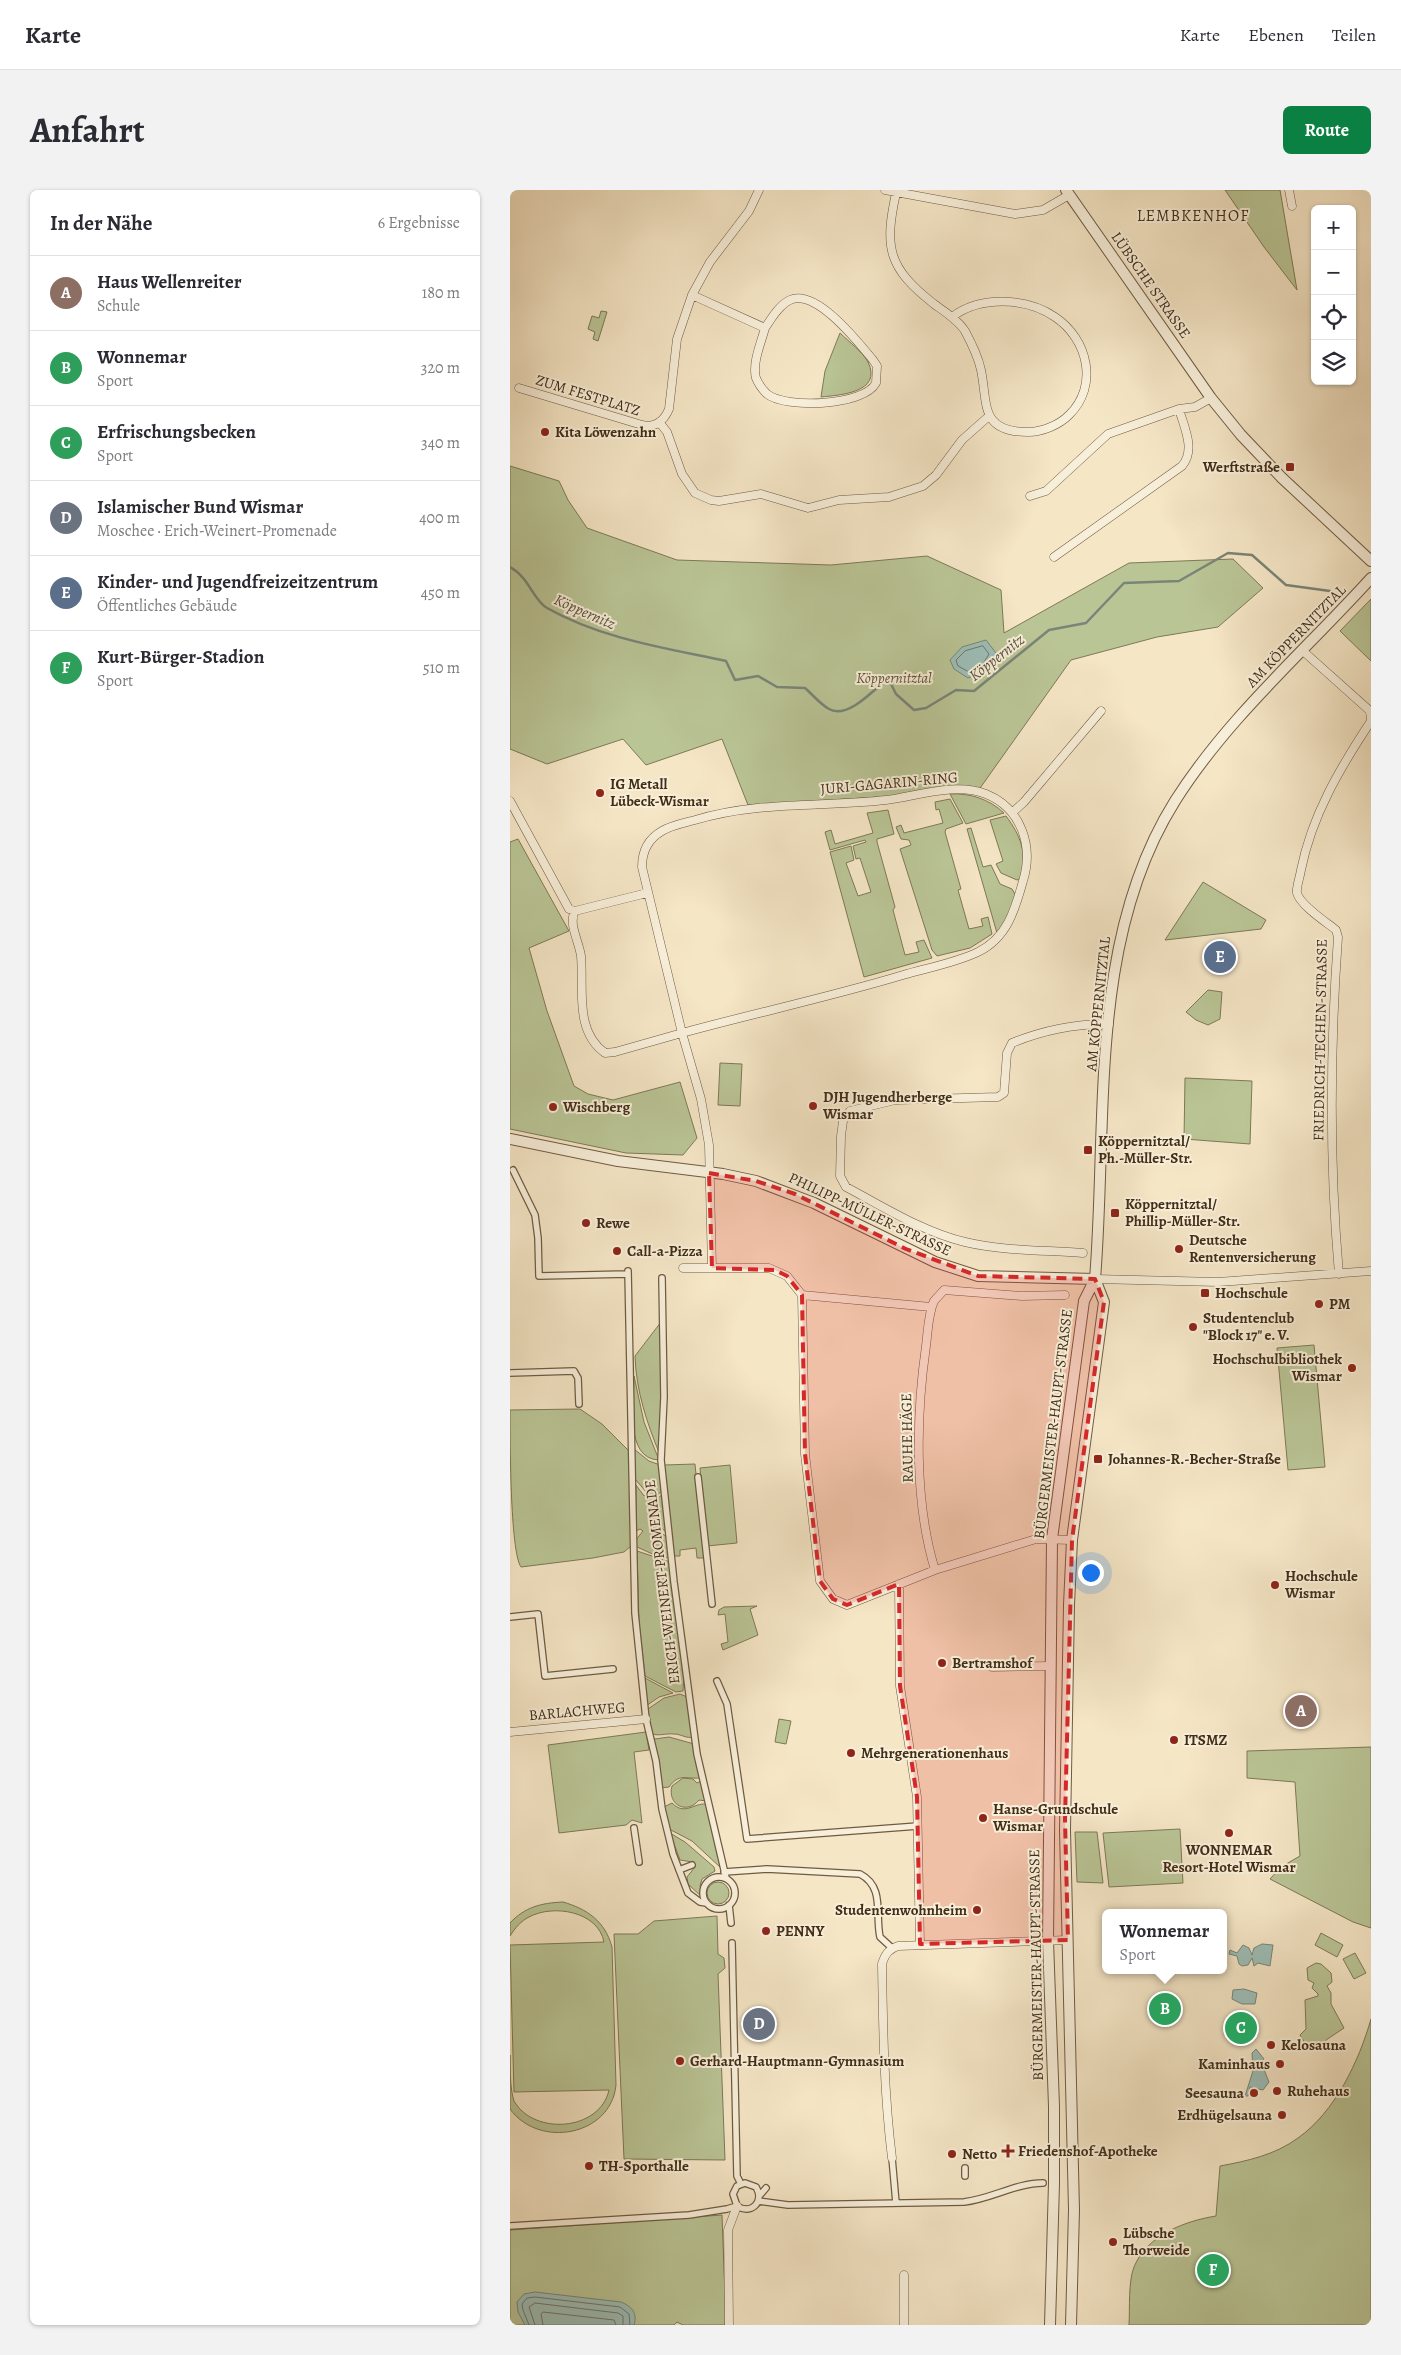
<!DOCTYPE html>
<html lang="de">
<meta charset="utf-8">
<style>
:root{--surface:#fff;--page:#f2f2f3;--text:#2b2b33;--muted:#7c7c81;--line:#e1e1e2;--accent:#0b8043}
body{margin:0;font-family:Alegreya,serif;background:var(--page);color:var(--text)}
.controls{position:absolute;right:15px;top:15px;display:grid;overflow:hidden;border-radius:8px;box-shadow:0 1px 4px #0004}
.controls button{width:45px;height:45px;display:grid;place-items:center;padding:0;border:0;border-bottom:1px solid var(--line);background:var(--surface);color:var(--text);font:25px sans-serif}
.you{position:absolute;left:580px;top:1382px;width:18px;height:18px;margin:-12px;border:4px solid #fff;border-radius:50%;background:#1a73e8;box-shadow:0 0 0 8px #1a73e833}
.badge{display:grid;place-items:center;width:32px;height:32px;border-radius:50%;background:var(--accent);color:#fff;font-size:16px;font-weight:700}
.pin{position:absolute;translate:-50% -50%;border:2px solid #fff;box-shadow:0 1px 5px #0006}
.popup{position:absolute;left:592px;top:1719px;width:125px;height:65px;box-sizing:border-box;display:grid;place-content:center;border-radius:8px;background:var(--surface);filter:drop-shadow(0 1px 4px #0005);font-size:16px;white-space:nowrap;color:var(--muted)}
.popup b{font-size:19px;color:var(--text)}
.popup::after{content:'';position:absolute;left:50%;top:100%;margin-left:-10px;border:10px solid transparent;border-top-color:var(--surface)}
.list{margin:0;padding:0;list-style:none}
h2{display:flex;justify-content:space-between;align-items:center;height:65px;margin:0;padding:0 20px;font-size:21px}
h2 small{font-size:16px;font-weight:400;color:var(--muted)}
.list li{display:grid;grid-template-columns:32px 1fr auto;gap:15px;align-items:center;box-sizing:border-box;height:75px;padding:0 20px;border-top:1px solid var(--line)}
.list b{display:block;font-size:19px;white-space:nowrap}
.list p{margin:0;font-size:16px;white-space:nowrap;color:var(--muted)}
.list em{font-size:16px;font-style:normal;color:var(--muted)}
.icon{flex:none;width:28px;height:28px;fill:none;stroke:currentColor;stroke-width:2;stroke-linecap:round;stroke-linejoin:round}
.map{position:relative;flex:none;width:861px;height:2135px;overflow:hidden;border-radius:8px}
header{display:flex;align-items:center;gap:30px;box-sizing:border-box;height:70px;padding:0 25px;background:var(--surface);border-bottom:1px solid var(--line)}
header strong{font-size:24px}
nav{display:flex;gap:28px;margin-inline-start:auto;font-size:18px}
.intro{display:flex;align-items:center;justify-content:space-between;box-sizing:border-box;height:120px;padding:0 30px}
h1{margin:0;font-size:35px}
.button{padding:12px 22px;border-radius:8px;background:var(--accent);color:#fff;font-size:18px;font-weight:700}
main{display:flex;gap:30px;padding:0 30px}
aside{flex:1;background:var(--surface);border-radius:8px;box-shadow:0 1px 4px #0004}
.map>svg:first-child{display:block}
.green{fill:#bac596;stroke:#7e7956}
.water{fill:#9dbfb9;stroke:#798578}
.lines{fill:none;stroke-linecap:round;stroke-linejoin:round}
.shore{stroke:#707668;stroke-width:1}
.stream{stroke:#798578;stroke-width:2.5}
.pedestrian-casing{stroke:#6f5b42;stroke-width:8}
.minor-casing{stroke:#6f5b42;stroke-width:9}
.tertiary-casing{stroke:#6f5b42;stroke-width:12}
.pedestrian{stroke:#f8efda;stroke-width:5.5}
.minor{stroke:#f8efda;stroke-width:8}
.tertiary{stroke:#f8efda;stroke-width:10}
.marked{fill:#d62828;fill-opacity:0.2;stroke:#d62828;stroke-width:4;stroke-dasharray:10 6;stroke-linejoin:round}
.poi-dot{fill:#8f2418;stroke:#f8efda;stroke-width:2}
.labels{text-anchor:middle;stroke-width:4;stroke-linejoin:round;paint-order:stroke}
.street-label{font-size:15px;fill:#422d16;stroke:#f8efda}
.poi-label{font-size:15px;font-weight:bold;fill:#422d16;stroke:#f8efda;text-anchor:start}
.park-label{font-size:15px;font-style:italic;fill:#605336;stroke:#f8efda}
.neighbourhood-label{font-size:16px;letter-spacing:1px;fill:#422d16;stroke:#f8efda}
.water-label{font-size:16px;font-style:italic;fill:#59523f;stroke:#f8efda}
</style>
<header>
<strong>Karte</strong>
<nav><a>Karte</a><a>Ebenen</a><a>Teilen</a></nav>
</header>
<div class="intro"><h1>Anfahrt</h1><a class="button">Route</a></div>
<main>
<aside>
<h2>In der Nähe<small>6 Ergebnisse</small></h2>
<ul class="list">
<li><span class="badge" style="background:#8d6e63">A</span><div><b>Haus Wellenreiter</b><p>Schule</p></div><em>180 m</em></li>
<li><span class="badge" style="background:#2e9e5b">B</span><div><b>Wonnemar</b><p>Sport</p></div><em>320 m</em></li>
<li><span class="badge" style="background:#2e9e5b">C</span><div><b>Erfrischungsbecken</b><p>Sport</p></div><em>340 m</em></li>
<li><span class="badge" style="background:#6b7280">D</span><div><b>Islamischer Bund Wismar</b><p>Moschee · Erich-Weinert-Promenade</p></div><em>400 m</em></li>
<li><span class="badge" style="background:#5c6f8a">E</span><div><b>Kinder- und Jugendfreizeitzentrum</b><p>Öffentliches Gebäude</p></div><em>450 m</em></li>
<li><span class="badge" style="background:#2e9e5b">F</span><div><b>Kurt-Bürger-Stadion</b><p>Sport</p></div><em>510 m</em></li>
</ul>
</aside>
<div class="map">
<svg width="861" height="2135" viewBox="0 0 861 2135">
<rect width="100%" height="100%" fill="#f5e6c6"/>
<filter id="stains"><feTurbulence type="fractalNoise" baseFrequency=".004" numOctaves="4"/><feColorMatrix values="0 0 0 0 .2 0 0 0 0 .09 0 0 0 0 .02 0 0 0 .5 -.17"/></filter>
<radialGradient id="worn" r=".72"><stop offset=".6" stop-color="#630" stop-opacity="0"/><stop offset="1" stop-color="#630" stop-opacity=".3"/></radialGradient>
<!-- green -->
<path class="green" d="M715,0H770L787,100L754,57Z
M91,121L97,122L88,151L83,149L85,142L78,139L82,126L89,128Z
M330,143C339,152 352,161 358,172C373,203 329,205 311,207L315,181Z
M0,276L49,291L58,310L77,338L167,370L321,375L417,366L491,400L494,443L619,373L723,369L753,398L708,437L647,447L561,470L468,601L238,615L212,549L136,575L113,549L37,574L0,559Z
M861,409V471L830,441Z
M440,604C460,603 479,609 494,623L456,634Z
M440,609L453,633L436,639L435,642L451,699L448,700L459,739L473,736L471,729L478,727L482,744L460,758L427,766L422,760L390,659L401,655L399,650L391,649L386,637L391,635L394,643L433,633L429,619L426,620L425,612Z
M378,620L384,644L367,649V652L385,717L383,720L395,765L409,762L406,752L414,750L422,768L354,787L320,662L341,656L344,670L336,673L348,706L361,702L350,668L346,669L343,656L356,652L355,650L320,660L315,642L321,640L325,654L363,643L357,623Z
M496,626C511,646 517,663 511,688L507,690L491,683L486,674L493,671L480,630Z
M461,638L473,677L481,675L490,694L502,699L506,706L498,727L487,743L457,639Z
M8,649L59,741L19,758L37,821L64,896L78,904L103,910L170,892L187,948L173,965L116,963L0,939V652Z
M693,692L756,730L751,739L655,750Z
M698,800L712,802L710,829L698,835L686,830L676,822Z
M210,873L232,874L230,916L208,915Z
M675,888L742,891L740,954L674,949Z
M151,1132V1261L150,1265C137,1233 126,1201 125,1166Z
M804,1155L815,1277L778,1280L767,1158Z
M124,1186L134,1232L149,1270C114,1269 124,1210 124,1186Z
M70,1219L92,1234L119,1261L121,1356L114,1362L83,1368L11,1377C0,1362 0,1246 0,1220Z
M124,1259L139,1271L150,1275L152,1301L146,1306L148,1308L153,1304L156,1342L148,1335L145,1339L157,1347L159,1368L149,1367L125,1356V1351L133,1341L130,1339L126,1341V1295L134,1306L137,1303L125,1289Z
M185,1274L194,1368H187L186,1358L170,1360V1366H164L154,1275Z
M220,1275L227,1353L197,1356L190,1278Z
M127,1361L160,1372L174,1484L173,1501L166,1502L135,1486L129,1432Z
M247,1416L240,1419L248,1445L213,1460L211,1454L218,1452L215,1424L208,1425L209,1420L214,1417Z
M135,1488L163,1503L149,1507L136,1516Z
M170,1504L177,1507L183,1547C177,1549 171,1544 164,1544C155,1543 148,1547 140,1543L138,1519L154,1508Z
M269,1529L281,1531L276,1554L265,1552Z
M136,1542L139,1560L124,1562L132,1633L122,1630L116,1635L49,1643L38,1555Z
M140,1546L145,1549L159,1547L184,1554L190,1588C176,1589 169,1583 159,1597L150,1598Z
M861,1557V1738L843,1732L760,1689L771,1677L790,1666L785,1592L737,1588V1561Z
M173,1588L183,1589L187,1593L191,1591L196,1611L189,1610C177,1625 157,1615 162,1596Z
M162,1613C175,1626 183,1613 196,1614L211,1678L182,1651L159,1639L154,1617Z
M670,1639L673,1693L599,1697L593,1643Z
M565,1642H587L593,1693L567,1692Z
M160,1643L175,1652L204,1677L205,1681L192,1689L190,1696L193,1708L178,1694L177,1687L185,1677L183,1672L170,1670Z
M197 1703a11 11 0 1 1 22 0a11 11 0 1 1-22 0Z
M53,1712C77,1719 95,1731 102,1757L106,1895C101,1946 29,1959 0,1919V1865C0,1879 0,1899 4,1911C24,1946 90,1941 99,1900L4,1902L0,1755L94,1752C88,1721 43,1714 19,1727C11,1731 5,1738 0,1746V1733C15,1717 31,1713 53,1712Z
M207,1726L208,1764L214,1768L215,1778L208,1784L215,1970L114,1969L104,1744H128L144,1731Z
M811,1743L833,1755L827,1767L805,1755Z
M845,1763L856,1783L844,1789L833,1769Z
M806,1773L811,1774L821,1783L822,1792L817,1796L821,1803V1814L834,1838L816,1850L814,1854L795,1853L790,1845L796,1839L795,1810L808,1806V1804L802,1798L804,1793L798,1790L797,1778Z
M861,1829V2135H619C620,2119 618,2092 624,2077C637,2045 675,2031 706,2026L710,1976C737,1971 765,1965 788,1948C825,1922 849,1871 861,1829Z
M212,2025L216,2135H173L167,2132L164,2135H0V2040Z"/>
<!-- water -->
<path class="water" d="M476,450L486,463L474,482L458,488L444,479L440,470L452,457Z
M752,1754L763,1755L760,1776L748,1773L744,1776L742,1768L738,1775L732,1776L729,1774L727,1766L719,1764L720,1760L727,1763L733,1755L739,1758L742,1765L744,1758Z
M734,1799L747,1803L745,1814H732L722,1809L723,1800Z
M746,1859L754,1869L751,1872L759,1892L753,1900L740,1897L738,1906H735L743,1881L742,1863Z
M25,2102L111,2112C121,2116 128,2123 124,2135H15L8,2122L7,2112L14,2104Z"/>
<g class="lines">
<!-- shore -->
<path class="shore" d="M473,456L479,464L471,477L459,482L448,476L446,470L455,461Z
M19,2135L13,2120L12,2114L17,2108L25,2107L110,2117L119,2124L120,2135
M25,2135L19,2117L25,2113L108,2123L113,2126V2135
M33,2135L31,2124L33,2122L104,2130L106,2135"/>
<!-- stream -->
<path class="stream" d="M0,377C19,387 23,410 37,418C92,449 155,458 216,471L225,490L248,486L267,497L295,498C302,504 310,514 319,519C337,530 365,499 378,488L386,504L404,520L416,518L446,500L464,501L539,440L576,433L614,393L669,391L718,363L742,365L776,395L820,401"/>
<defs>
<path id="pedestrian" d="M3,980L25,1025L28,1048L29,1086L118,1084
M118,1081L125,1423L136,1529L146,1571L152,1619L163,1664L178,1703L190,1712L196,1713
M152,1088L154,1207L151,1270L164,1392L187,1564L216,1688
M0,1183L64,1181L68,1188L69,1214
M188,1287L202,1414
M0,1427L28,1424L35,1486L103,1479
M207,1491L217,1514L237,1649L408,1636
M124,1638L129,1672
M169,1680L182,1675
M214,1682L257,1679L350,1684C375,1697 365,1724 370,1747L382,1758
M193 1703a16 16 0 1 1 32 0a16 16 0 1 1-32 0Z
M219,1715L221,1733
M222,1753L227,1986L231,1994
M382,1968L386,2013
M455,1978V1986
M250,2005L256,1998
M248,2011L278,2015L454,2012C481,2009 506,1993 533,1993
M0,2036L179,2025L217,2019L227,2016C241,2025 255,2012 246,1997L235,1993L227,1996L223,2004L227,2016"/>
<path id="minor" d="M375,0L505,24L533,20L559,5
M779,0L782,16
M386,3C374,58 378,78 424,114C435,122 448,130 455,141C462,154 468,166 471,180C478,213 469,242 518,242C532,242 549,235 559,225C589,196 578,149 545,127C516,107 470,106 442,127
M182,105L255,138C251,153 242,173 246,188C248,193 253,200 257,204C276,219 354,216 366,193L367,176L363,170C348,152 306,98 280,110C269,115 261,129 255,138
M9,198L132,235C145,238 154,231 159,219L167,149L182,105L200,72L239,21L249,0
M149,232L157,242L172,284L185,303L201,310L209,311L251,304L298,318L329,310L379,307L413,296L426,285L452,250L479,226
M520,306L536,301L598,244L669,219L685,217L701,208
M544,367L672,276C686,260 674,237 669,219
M793,461L860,521L861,531
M0,611L59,719L65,721L137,703
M503,622L514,612L591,521
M65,721C58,733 69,752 71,766C74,798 64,841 95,863L105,862L172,843L132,677C132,662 138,649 152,641C162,635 174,633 185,630C248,611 312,617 376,610C408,606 445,592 476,604C511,618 524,656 513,691C505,720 497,748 468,762C445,773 417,778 393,785C320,807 245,823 172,843L191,909L199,955L202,1078
M573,1063C534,1060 493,1061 455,1052C413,1042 374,1017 336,997L330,986L331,946L333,931L340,921L385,910L488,907L494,903L497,863L502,853C531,841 567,833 599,834
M173,1078H259L277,1086L292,1105L295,1264L310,1391L323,1409L337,1415L425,1380L526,1349L562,1350
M829,1084C819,971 820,859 828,747L826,740C816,732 790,715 787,703C786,697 790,687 791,680C802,625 830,578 861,531
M585,1089L708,1092L861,1081
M292,1105L421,1117
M425,1380C404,1311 406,1226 416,1156C418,1141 418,1124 424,1111L434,1100L512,1106L555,1105
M389,1394L390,1496L407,1607L410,1754
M482,1477L541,1476
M0,1542L136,1529
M382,1968C374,1904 373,1839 372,1774C375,1764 379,1759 388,1756L558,1750
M394,2085V2135
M219,2135L218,2040L227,2016"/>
<path id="tertiary" d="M556,0L701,208L731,245L772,288L861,371
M0,949L108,971L213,984L246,991L304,1013L425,1072L468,1086L585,1089
M540,2135L544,1993V1916L538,1751L542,1349L574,1111L585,1089C598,931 577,751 665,611C718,527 795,461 861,388
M561,2135L564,2020L555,1640L559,1415L562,1350L594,1112L585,1089"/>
</defs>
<!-- pedestrian casing -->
<use href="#pedestrian" class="pedestrian-casing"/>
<!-- minor casing -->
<use href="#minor" class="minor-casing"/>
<!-- tertiary casing -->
<use href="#tertiary" class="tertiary-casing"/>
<!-- pedestrian -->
<use href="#pedestrian" class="pedestrian"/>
<!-- minor -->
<use href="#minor" class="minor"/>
<!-- tertiary -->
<use href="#tertiary" class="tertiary"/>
</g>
<!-- marked area -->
<path class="marked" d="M199,983L246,991L285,1004L396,1059L468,1086L585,1089L594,1112L562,1350L555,1630L558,1750L410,1754L407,1607L390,1496L389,1394L337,1415L323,1409L310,1391L295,1264L292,1105L277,1086L265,1080L202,1078Z"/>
<!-- markers -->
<g class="poi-dot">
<circle cx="35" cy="242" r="5"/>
<rect x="775" y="272" width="10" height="10" rx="2.5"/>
<circle cx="90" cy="603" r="5"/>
<circle cx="303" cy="916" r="5"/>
<circle cx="43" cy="917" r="5"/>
<rect x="573" y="955" width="10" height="10" rx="2.5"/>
<rect x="600" y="1018" width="10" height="10" rx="2.5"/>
<circle cx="76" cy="1033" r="5"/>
<circle cx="669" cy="1059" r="5"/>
<circle cx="107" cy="1061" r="5"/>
<rect x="690" y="1098" width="10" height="10" rx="2.5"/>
<circle cx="809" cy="1114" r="5"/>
<circle cx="683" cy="1137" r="5"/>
<circle cx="842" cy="1178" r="5"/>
<rect x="583" y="1264" width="10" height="10" rx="2.5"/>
<circle cx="765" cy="1395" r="5"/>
<circle cx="432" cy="1473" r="5"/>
<circle cx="664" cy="1550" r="5"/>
<circle cx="341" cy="1563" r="5"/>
<circle cx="473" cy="1628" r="5"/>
<circle cx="719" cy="1643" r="5"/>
<circle cx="467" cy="1720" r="5"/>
<circle cx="256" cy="1741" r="5"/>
<circle cx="761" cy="1855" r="5"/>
<circle cx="170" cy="1871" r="5"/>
<circle cx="770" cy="1874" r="5"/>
<circle cx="767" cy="1901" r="5"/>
<circle cx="744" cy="1903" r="5"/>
<circle cx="772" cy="1925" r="5"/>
<path d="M495.5 1953.5h5v5h5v5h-5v5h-5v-5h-5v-5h5z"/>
<circle cx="442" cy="1964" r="5"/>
<circle cx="79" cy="1976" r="5"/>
<circle cx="603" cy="2052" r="5"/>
</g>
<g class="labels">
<!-- street labels -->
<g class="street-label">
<text transform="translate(641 95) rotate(55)" y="5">LÜBSCHE STRASSE</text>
<text transform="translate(78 205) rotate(17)" y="5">ZUM FESTPLATZ</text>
<text transform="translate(786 446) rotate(-46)" y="5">AM KÖPPERNITZTAL</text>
<text transform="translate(379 593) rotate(-5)" y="5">JURI-GAGARIN-RING</text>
<text transform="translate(588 814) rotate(-84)" y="5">AM KÖPPERNITZTAL</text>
<text transform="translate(810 850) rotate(-89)" y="5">FRIEDRICH-TECHEN-STRASSE</text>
<text transform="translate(360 1024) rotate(25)" y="5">PHILIPP-MÜLLER-STRASSE</text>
<text transform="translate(543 1234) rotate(-83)" y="5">BÜRGERMEISTER-HAUPT-STRASSE</text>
<text transform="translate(397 1248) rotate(-91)" y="5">RAUHE HÄGE</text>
<text transform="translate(152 1392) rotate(-97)" y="5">ERICH-WEINERT-PROMENADE</text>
<text transform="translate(67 1521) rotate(-5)" y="5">BARLACHWEG</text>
<text transform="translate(526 1775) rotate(-91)" y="5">BÜRGERMEISTER-HAUPT-STRASSE</text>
</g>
<!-- poi labels -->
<g class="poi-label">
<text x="45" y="247">Kita Löwenzahn</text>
<text x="770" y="282" text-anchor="end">Werftstraße</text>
<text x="100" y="599">IG Metall<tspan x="100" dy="17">Lübeck-Wismar</tspan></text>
<text x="313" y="912">DJH Jugendherberge<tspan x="313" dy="17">Wismar</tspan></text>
<text x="53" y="922">Wischberg</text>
<text x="588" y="956">Köppernitztal/<tspan x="588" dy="17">Ph.-Müller-Str.</tspan></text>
<text x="615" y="1019">Köppernitztal/<tspan x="615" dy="17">Phillip-Müller-Str.</tspan></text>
<text x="86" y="1038">Rewe</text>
<text x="679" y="1055">Deutsche<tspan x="679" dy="17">Rentenversicherung</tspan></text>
<text x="117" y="1066">Call-a-Pizza</text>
<text x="705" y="1108">Hochschule</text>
<text x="819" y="1119">PM</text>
<text x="693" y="1133">Studentenclub<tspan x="693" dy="17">"Block 17" e. V.</tspan></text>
<text x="832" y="1174" text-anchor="end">Hochschulbibliothek<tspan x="832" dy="17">Wismar</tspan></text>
<text x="598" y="1274">Johannes-R.-Becher-Straße</text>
<text x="775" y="1391">Hochschule<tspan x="775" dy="17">Wismar</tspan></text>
<text x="442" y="1478">Bertramshof</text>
<text x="674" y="1555">ITSMZ</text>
<text x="351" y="1568">Mehrgenerationenhaus</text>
<text x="483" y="1624">Hanse-Grundschule<tspan x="483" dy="17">Wismar</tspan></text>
<text x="719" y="1665" text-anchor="middle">WONNEMAR<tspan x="719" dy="17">Resort-Hotel Wismar</tspan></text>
<text x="457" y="1725" text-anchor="end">Studentenwohnheim</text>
<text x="266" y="1746">PENNY</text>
<text x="771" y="1860">Kelosauna</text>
<text x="180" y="1876">Gerhard-Hauptmann-Gymnasium</text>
<text x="760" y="1879" text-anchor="end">Kaminhaus</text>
<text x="777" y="1906">Ruhehaus</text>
<text x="734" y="1908" text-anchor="end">Seesauna</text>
<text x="762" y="1930" text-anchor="end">Erdhügelsauna</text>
<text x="508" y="1966">Friedenshof-Apotheke</text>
<text x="452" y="1969">Netto</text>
<text x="89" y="1981">TH-Sporthalle</text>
<text x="613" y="2048">Lübsche<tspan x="613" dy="17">Thorweide</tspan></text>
</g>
<!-- park labels -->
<g class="park-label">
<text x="384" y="493">Köppernitztal</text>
</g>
<!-- neighbourhood labels -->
<g class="neighbourhood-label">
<text x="683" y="31">LEMBKENHOF</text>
</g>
<!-- water labels -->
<g class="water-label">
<text transform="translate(75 421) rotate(24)" y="6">Köppernitz</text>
<text transform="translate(486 467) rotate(-38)" y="6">Köppernitz</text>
</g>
</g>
<rect width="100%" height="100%" filter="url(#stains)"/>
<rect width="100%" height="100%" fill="url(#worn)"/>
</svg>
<div class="controls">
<button>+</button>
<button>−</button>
<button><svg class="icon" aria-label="locate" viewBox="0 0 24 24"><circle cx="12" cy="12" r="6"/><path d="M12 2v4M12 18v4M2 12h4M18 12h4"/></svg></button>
<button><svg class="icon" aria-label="layers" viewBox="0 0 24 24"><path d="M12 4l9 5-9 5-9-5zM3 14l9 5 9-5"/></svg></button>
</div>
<div class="you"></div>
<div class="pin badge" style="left:791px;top:1521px;background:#8d6e63">A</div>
<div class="pin badge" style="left:655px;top:1819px;background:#2e9e5b">B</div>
<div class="popup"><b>Wonnemar</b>Sport</div>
<div class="pin badge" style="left:731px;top:1838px;background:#2e9e5b">C</div>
<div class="pin badge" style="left:249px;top:1834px;background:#6b7280">D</div>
<div class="pin badge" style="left:710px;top:767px;background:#5c6f8a">E</div>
<div class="pin badge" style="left:703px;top:2080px;background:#2e9e5b">F</div>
</div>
</main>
